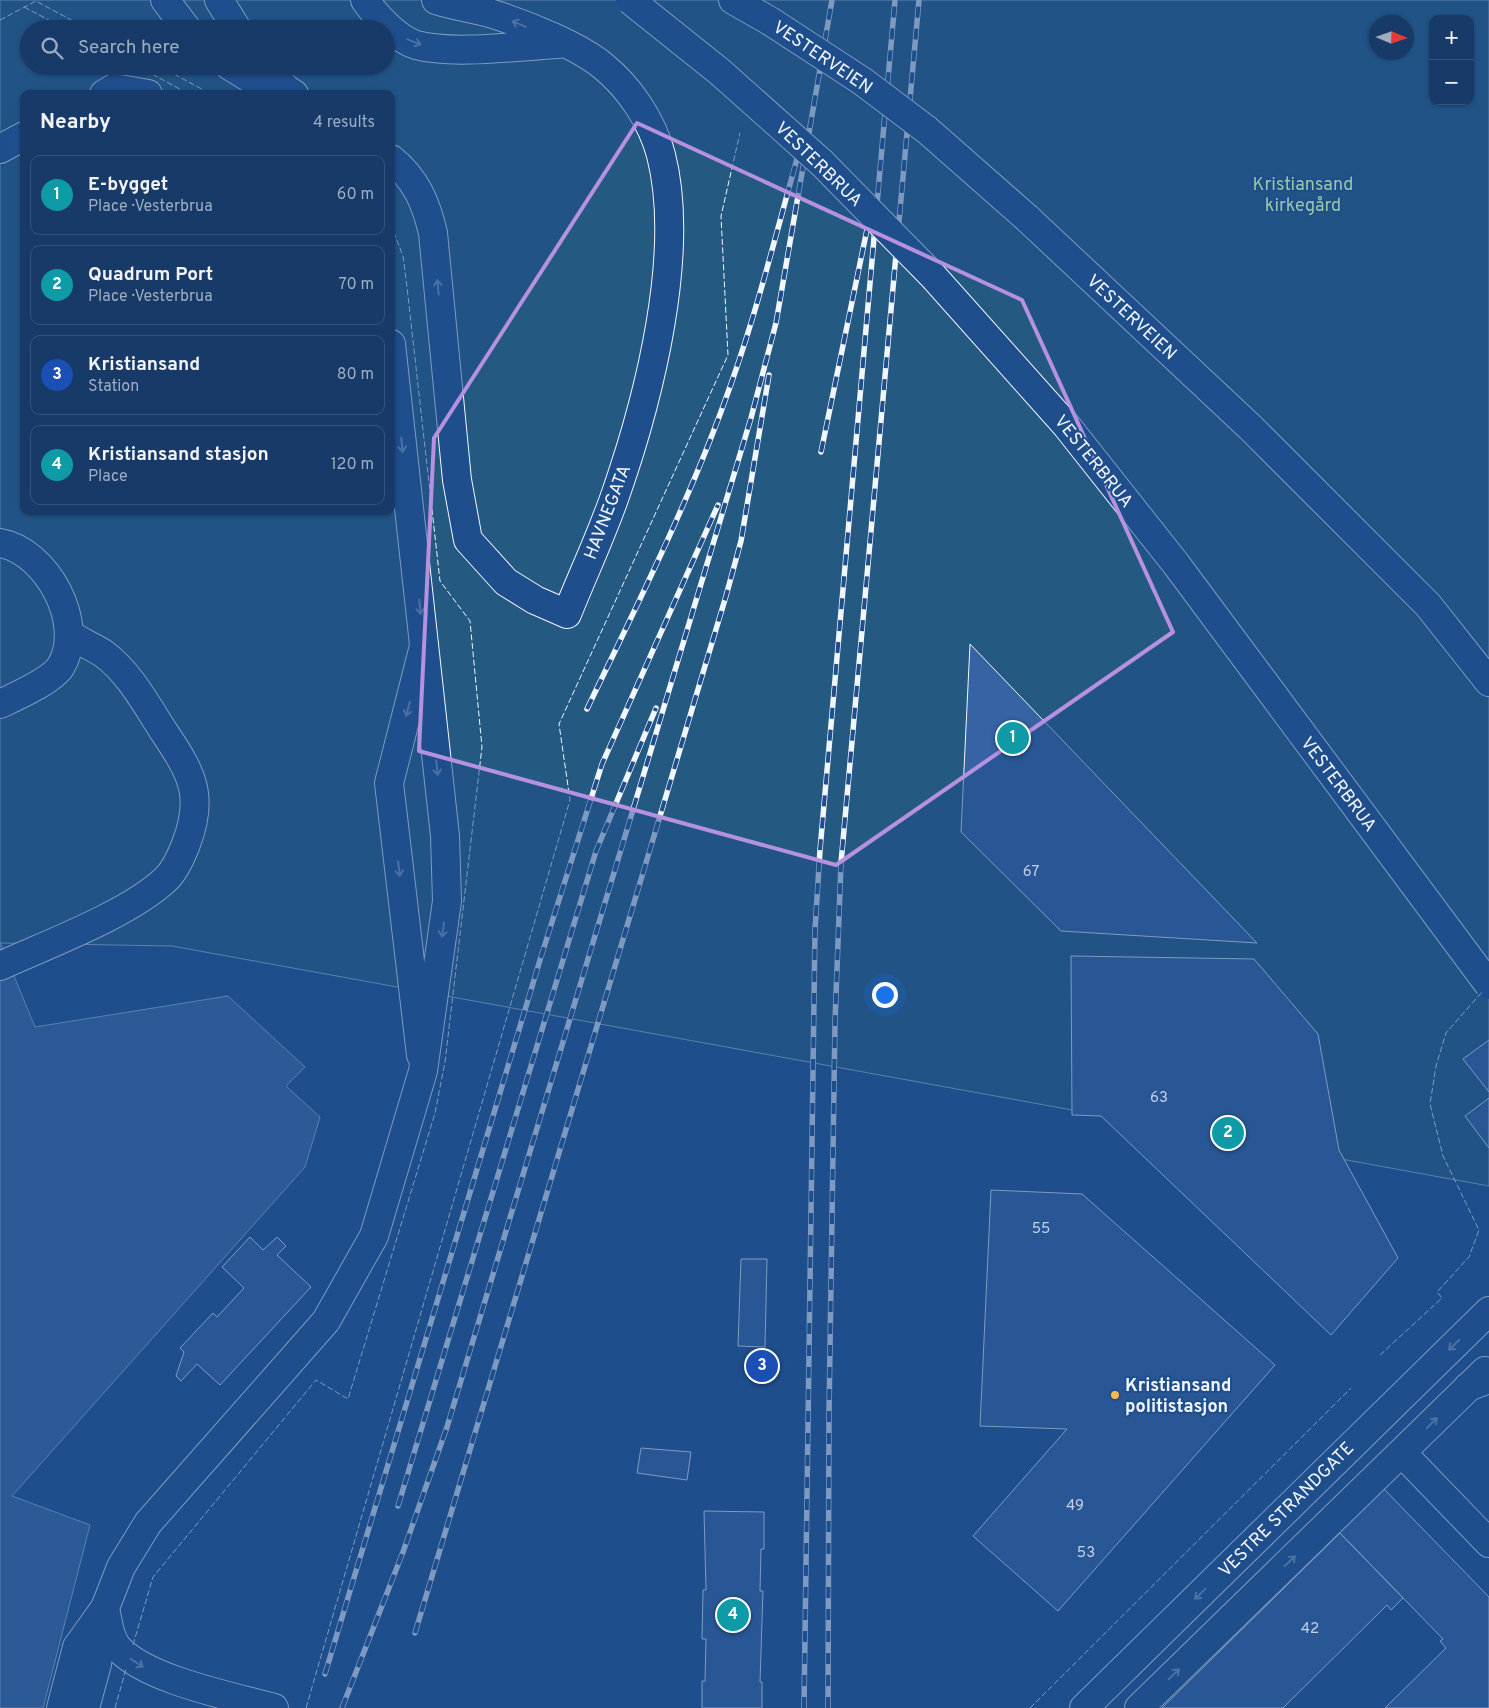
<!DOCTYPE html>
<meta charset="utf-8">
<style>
:root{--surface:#173a69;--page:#20416f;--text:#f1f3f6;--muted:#9eadc0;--line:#36547d;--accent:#ffb74d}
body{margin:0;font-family:Overpass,sans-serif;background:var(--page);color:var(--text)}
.controls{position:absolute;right:15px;top:15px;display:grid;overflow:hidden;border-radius:10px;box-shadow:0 1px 4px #0004}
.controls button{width:45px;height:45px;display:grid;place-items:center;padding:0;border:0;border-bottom:1px solid var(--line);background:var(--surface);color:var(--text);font:25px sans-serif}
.compass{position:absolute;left:1369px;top:15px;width:45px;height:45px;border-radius:50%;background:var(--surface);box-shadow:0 1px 4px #0004;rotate:92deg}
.you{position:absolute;left:884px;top:994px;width:18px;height:18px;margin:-12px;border:4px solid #fff;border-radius:50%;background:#1a73e8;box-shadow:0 0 0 8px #1a73e833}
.badge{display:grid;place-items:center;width:32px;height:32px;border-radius:50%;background:var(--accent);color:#fff;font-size:16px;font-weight:700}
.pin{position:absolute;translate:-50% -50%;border:2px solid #fff;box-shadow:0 1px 5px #0006}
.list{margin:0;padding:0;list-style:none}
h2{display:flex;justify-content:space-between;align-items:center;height:65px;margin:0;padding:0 20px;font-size:21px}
h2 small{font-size:16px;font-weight:400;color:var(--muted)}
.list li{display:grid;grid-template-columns:32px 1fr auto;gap:15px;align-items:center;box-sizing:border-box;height:80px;margin:0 10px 10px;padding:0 10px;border:1px solid var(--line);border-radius:10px}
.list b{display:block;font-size:19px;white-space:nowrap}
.list p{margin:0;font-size:16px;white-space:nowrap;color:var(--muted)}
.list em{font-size:16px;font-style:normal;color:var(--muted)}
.icon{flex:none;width:28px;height:28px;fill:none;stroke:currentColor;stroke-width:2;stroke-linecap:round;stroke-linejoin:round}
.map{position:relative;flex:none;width:1489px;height:1708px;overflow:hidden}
.search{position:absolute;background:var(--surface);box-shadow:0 1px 4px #0004;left:20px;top:20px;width:375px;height:55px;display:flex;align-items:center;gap:12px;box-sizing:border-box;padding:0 18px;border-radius:28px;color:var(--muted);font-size:19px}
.panel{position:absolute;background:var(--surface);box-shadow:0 1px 4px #0004;left:20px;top:90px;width:375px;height:425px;border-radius:10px}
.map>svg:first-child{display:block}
.green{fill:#245a82;stroke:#a8bbd7;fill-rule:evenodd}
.water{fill:#3b69a3;stroke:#a8bbd7}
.building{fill:#3563a3;stroke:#f2f6ff}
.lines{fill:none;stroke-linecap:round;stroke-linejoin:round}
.minor-casing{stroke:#f2f6ff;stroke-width:30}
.major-casing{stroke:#f2f6ff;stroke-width:30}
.highway-casing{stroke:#f2f6ff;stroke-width:30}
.minor{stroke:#1f4e8c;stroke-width:28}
.major{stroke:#1f4e8c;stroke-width:28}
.highway{stroke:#1f4e8c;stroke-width:28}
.rail-casing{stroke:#f2f6ff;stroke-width:5.5}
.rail{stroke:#1f4e8c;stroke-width:4;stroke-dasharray:11;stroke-linecap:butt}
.highway-bridge-casing{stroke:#f2f6ff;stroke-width:30;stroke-linecap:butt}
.highway-bridge{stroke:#1f4e8c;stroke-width:28}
.fence{stroke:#f2f6ff;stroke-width:1;stroke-dasharray:6 2.5;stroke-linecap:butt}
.oneway{stroke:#7e9ac0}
.marked{fill:none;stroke:#b691df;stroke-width:4;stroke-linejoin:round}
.poi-dot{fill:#ffb74d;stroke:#1f4e8c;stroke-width:2}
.labels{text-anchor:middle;stroke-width:4;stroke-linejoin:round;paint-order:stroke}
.number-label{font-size:15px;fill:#c3d1e8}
.street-label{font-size:18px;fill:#f2f6ff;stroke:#1f4e8c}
.park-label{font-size:18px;fill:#97c8a6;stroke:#1f4e8c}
.poi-label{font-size:18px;font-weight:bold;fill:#f2f6ff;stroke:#1f4e8c;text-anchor:start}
</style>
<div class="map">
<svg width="1489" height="1708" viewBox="0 0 1489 1708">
<rect width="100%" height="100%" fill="#1f4e8c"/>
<!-- green -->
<path class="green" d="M0,0H1489V1186L172,946L0,943ZM1433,19H1470V101H1433ZM1376,22H1406V52H1376ZM29,29H386V66H29ZM24,94H391V511H24Z"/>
<!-- water -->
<path class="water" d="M0,942L35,1027L228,996L305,1067L286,1086L320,1117L305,1167L12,1496L90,1525L43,1708H0Z"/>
<!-- building -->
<path class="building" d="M970,644L1257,943L1061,931L961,832Z
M1071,956L1254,959L1318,1034L1339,1150L1398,1258L1331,1335L1101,1116L1072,1115Z
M1489,1040V1092L1463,1059Z
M1489,1098V1148L1465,1116Z
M991,1190L1082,1194L1275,1365L1058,1611L973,1536L1067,1429L980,1426Z
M250,1237L263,1250L277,1237L286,1246L277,1255L311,1287L220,1385L197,1364L181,1381L176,1376L184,1352L180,1348L213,1313L217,1317L244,1288L222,1267Z
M741,1259H767L765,1347L738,1346Z
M641,1448L691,1452L687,1480L637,1473Z
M1382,1487L1489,1597V1708H1385L1446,1648L1440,1641L1443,1639L1338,1531Z
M704,1511L764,1512V1549H761L760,1591H763L760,1682H762V1708H702V1681H705L706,1639H702L703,1590H706Z
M1340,1533L1403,1598L1391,1610L1387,1605L1283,1708H1162Z"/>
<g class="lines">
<defs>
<path id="minor" d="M165,0L187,29
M230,66L261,85L286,89
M421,1055L389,783L424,646
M1402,1453L1489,1543
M85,1708L97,1664L105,1608"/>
<path id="major" d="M1084,1708L1489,1311
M1139,1708L1485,1371"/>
<path id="highway" d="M219,0L237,29
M365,0C376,16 397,39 416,45C453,55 518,46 558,44
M733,0L770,21
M266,66L286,89L294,94
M104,94L114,88L148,94
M0,149L24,136
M391,159C416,179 426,203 433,233L457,480L468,540L506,582L535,600L567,614C583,574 602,534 616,493C649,398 686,253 661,155C652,121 630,88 603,66C579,46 529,26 499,16C479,9 457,7 436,0
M1027,218L1250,427L1428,605L1489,682
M0,543C47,551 86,624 61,666C53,680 15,697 0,704
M0,966C48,944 127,915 165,880C175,871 181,857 186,844C204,797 193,775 166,735C148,708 131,674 104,654C93,647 81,642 71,635
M1468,1387L1489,1379
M105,1608C108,1621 109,1638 118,1648C147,1680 231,1696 274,1708
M61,1708L77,1647L105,1608L121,1567L148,1523L326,1321L374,1236L423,1071L447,901L445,836L391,344"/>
</defs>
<!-- minor casing -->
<use href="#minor" class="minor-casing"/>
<!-- major casing -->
<use href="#major" class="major-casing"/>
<!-- highway casing -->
<use href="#highway" class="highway-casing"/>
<!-- minor -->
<use href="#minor" class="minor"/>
<!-- major -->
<use href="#major" class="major"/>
<!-- highway -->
<use href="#highway" class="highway"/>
<defs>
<path id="rail" d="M821,452L870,215
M587,709C638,603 692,496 731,384C759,305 779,222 802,141
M398,1506L596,851L656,708
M415,1633L726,596L741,541L769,375
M325,1674L540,960L602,764L718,505
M342,1708L403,1552L447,1427L751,418L776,323L832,0
M804,1708L815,930L820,850L895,0
M828,1708L829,1414L835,1022L841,863L919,0"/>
</defs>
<!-- rail casing -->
<use href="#rail" class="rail-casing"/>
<!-- rail -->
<use href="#rail" class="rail"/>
<defs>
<path id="highway-bridge" d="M630,0L720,72L822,163L933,276L1066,425L1176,564L1489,985
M770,21L862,81L927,130L1027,218"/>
</defs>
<!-- highway-bridge casing -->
<use href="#highway-bridge" class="highway-bridge-casing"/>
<!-- highway-bridge -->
<use href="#highway-bridge" class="highway-bridge"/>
<!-- fence -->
<path class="fence" d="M24,7L66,29
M0,20L36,1L88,29
M137,66L189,94
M159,66L211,94
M1380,1355L1442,1298L1437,1292L1469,1257L1479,1230L1443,1156L1430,1104L1436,1066L1446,1033L1482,992
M133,1645L153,1577L316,1380L348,1399L435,1113L445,1062L482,747L470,621L440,581L407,287L403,256L391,225
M115,1708L126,1669
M306,1708L570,800L559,724L728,355L721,216L740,133
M1030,1708L1351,1388"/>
</g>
<!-- one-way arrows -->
<defs><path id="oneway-shaft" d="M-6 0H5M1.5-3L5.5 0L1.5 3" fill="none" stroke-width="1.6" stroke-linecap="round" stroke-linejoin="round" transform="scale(1.25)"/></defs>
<g class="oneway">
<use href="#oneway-shaft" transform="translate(519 24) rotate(-157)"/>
<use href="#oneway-shaft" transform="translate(414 42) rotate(22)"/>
<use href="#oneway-shaft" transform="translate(438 287) rotate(-95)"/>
<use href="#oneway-shaft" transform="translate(402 445) rotate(84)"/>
<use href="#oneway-shaft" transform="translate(420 607) rotate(84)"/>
<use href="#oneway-shaft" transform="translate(408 709) rotate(104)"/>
<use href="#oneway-shaft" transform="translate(437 768) rotate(84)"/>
<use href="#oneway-shaft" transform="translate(399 869) rotate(83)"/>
<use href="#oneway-shaft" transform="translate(443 930) rotate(98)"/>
<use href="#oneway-shaft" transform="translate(1454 1345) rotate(136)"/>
<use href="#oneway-shaft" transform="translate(1432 1423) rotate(-45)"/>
<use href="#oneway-shaft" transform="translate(1290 1561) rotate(-44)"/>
<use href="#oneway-shaft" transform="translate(1200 1594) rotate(135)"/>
<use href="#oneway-shaft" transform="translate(137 1663) rotate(33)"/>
<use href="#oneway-shaft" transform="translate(1174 1674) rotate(-44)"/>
</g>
<!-- marked area -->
<path d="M0 0H1489V1708H0ZM637,123L1022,300L1173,632L836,865L419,751L434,438Z" fill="#1f4e8c" fill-opacity=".55" fill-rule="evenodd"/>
<path class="marked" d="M637,123L1022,300L1173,632L836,865L419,751L434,438Z"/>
<!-- markers -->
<circle class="poi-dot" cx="1115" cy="1395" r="5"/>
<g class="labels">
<!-- number labels -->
<g class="number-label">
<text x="1031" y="876">67</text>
<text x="1159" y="1102">63</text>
<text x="1041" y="1233">55</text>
<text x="1075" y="1510">49</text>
<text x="1086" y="1557">53</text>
<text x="1310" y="1633">42</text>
</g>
<!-- street labels -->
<g class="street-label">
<text transform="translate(823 57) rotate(34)" y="6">VESTERVEIEN</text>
<text transform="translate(819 164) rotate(44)" y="6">VESTERBRUA</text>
<text transform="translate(1132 317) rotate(43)" y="6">VESTERVEIEN</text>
<text transform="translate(1094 461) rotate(51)" y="6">VESTERBRUA</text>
<text transform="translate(607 512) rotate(-69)" y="6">HAVNEGATA</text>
<text transform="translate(1339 784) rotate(53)" y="6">VESTERBRUA</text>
<text transform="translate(1286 1509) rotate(-45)" y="6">VESTRE STRANDGATE</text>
</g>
<!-- park labels -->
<g class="park-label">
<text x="1303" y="190">Kristiansand<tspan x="1303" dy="21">kirkegård</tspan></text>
</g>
<!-- poi labels -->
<g class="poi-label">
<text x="1125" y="1391">Kristiansand<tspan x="1125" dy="21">politistasjon</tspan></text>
</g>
</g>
</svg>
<div class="controls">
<button>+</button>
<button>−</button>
</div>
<svg class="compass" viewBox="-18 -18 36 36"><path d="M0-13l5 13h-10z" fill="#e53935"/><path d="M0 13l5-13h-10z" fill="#9eadc0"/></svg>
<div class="you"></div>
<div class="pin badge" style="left:1013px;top:738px;background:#0f9aa8">1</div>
<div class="pin badge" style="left:1228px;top:1133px;background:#0f9aa8">2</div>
<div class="pin badge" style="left:762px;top:1366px;background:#1a4fb4">3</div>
<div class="pin badge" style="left:733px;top:1615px;background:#0f9aa8">4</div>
<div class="search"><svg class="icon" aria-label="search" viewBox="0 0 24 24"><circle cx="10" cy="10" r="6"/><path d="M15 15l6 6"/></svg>Search here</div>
<section class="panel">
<h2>Nearby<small>4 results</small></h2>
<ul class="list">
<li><span class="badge" style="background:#0f9aa8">1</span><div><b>E-bygget</b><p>Place · Vesterbrua</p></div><em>60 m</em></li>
<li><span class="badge" style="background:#0f9aa8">2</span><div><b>Quadrum Port</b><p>Place · Vesterbrua</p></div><em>70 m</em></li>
<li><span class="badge" style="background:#1a4fb4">3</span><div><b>Kristiansand</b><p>Station</p></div><em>80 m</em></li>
<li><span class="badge" style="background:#0f9aa8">4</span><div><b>Kristiansand stasjon</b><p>Place</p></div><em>120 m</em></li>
</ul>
</section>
</div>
